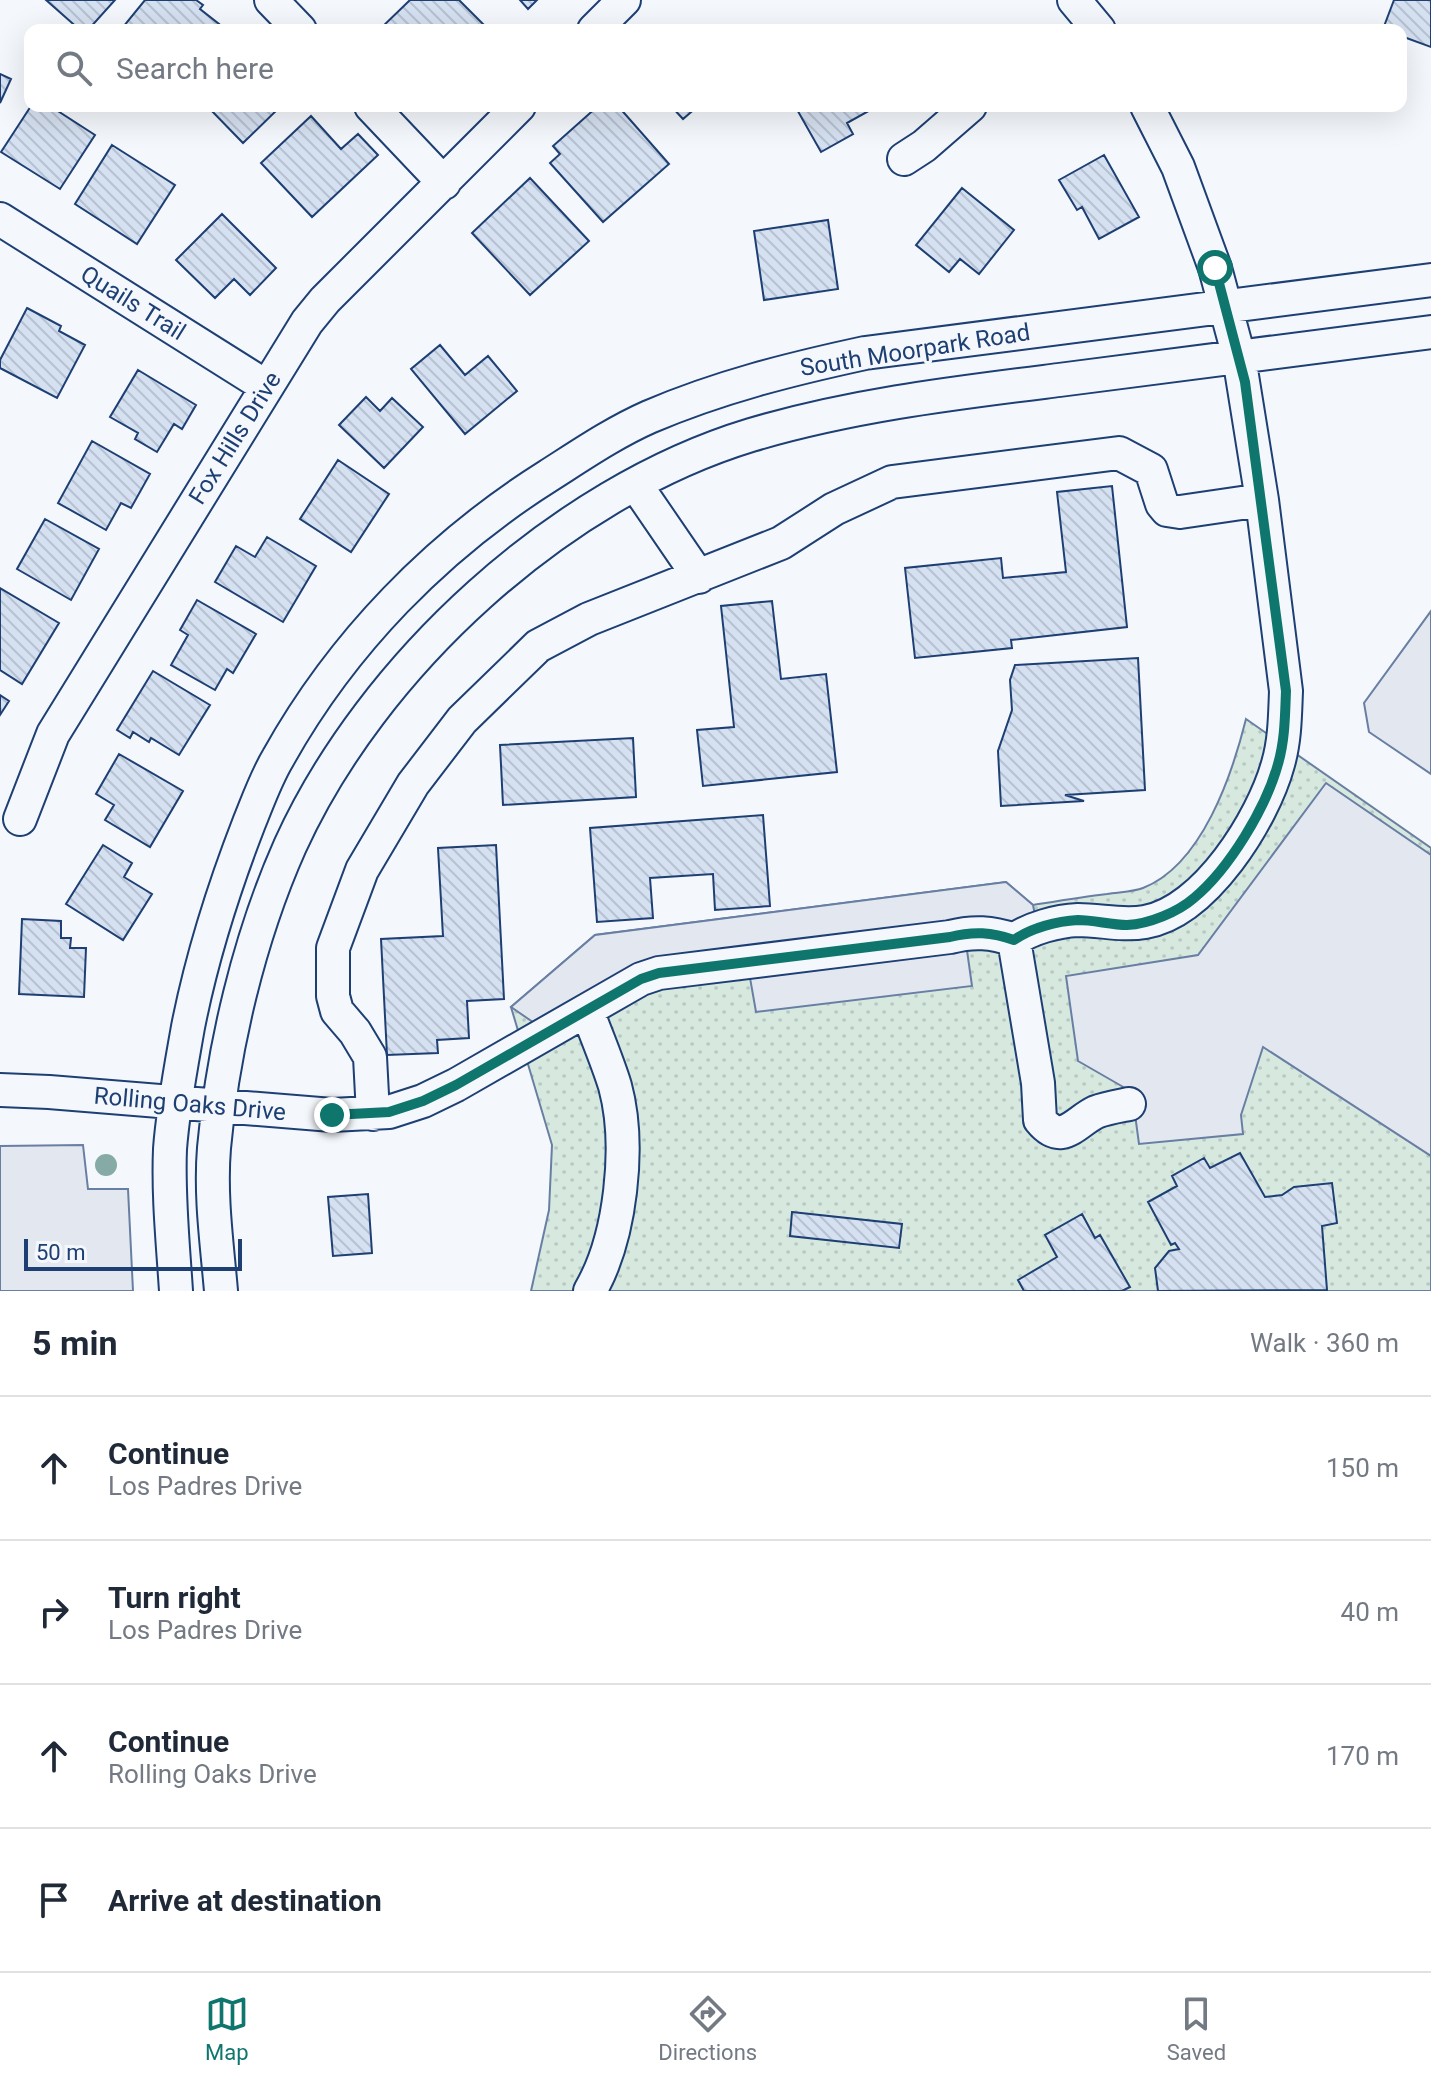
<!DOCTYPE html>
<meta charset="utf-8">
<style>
:root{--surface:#fff;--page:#f6f6f7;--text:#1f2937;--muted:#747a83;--line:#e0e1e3;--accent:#0f766e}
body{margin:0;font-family:Roboto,sans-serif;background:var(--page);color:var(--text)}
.scale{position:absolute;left:24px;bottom:20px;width:218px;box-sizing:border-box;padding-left:8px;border:4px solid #1d3f73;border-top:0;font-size:22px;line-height:28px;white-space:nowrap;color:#1d3f73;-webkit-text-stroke:6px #f4f7fb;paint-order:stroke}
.stop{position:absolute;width:24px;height:24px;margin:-18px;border:6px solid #0f766e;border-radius:50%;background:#fff}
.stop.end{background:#0f766e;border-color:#fff;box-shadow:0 2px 8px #0008}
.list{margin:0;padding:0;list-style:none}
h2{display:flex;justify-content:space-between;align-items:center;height:104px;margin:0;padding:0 32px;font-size:34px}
h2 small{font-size:26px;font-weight:400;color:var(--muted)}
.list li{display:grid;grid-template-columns:52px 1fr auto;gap:24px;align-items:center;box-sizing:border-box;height:144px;padding:0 32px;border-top:2px solid var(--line)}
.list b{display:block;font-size:30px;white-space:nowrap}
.list p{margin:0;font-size:26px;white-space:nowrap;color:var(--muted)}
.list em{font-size:26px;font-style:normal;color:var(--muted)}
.icon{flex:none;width:44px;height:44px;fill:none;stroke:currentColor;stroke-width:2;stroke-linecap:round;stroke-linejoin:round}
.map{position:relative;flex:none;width:1431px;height:1291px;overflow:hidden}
.search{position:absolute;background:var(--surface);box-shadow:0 8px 32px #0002;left:24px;right:24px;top:24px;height:88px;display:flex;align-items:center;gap:20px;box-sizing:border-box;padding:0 28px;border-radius:16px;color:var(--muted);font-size:30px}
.sheet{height:680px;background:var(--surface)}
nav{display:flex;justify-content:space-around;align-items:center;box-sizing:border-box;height:112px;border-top:2px solid var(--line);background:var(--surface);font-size:22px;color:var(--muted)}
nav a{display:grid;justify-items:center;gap:4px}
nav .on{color:var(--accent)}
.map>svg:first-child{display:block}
.grass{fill:url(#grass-dots);stroke:#687fa3;stroke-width:2}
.parking{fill:#e3e8f0;stroke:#687fa3;stroke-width:2}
.building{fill:url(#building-back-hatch);stroke:#1d3f73;stroke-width:2}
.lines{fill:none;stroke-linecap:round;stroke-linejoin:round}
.minor-casing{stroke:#1d3f73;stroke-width:36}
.minor{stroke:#f4f7fb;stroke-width:32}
.tree{fill:#86aba6}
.route{stroke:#0f766e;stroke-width:10}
.labels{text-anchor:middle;stroke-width:6;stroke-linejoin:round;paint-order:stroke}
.street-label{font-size:24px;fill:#1d3f73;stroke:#f4f7fb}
</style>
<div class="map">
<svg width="1431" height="1291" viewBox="0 0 1431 1291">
<defs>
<pattern id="grass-dots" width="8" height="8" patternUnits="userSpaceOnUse" patternTransform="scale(2)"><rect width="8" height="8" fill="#d7e8df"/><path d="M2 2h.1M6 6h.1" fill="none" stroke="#b8c8c3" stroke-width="1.8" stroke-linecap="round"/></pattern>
<pattern id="building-back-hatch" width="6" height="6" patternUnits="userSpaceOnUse" patternTransform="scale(2)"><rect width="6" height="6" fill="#d5e0f0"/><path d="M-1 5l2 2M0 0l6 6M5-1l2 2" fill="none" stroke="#b6c1d1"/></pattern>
</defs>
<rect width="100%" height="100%" fill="#f4f7fb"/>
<!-- grass -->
<path class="grass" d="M1246,719L1431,848V1291H531L549,1210L552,1145L511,1007L595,935L1006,882L1033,905C1058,901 1082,897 1107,894C1118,892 1133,892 1143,888C1202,865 1232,775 1246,719Z"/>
<!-- parking -->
<path class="parking" d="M1431,611V774L1369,732L1364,703Z
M1326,783L1431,855V1156L1263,1047L1241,1115L1243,1134L1139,1144L1132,1092L1078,1061L1066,976L1198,955Z
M1006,882L1033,905L1036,920L964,929L972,986L756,1012L746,955L540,1027L511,1007L595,935Z
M83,1145L88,1189H128L133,1291H0V1146Z"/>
<!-- building -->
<path class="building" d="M46,0H115L88,30H80Z
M145,0H196L203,5L200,9L219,24L214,30H127L123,27Z
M410,0H459L489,30H379Z
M520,0H537L528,9Z
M1394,0H1431V47L1401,36V30L1383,29Z
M0,74L11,79L0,103Z
M31,106H50L95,135L60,189L1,152Z
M207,106H281L243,143Z
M598,106H618L669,164L603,222L550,163L560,154L553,146Z
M671,106H698L683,119Z
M795,106H876V107L847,123L853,134L821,152Z
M311,116L341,149L358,134L378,155L312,217L261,163Z
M112,145L175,185L137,244L75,204Z
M1104,155L1139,217L1099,239L1082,207L1077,210L1059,180Z
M530,178L589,241L530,295L472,233Z
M962,188L1014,230L979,274L960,259L949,272L916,245Z
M222,214L276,268L250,295L234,279L215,298L176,260Z
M828,220L838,289L764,300L754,231Z
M27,308L61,326L59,331L85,345L57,398L0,368V360Z
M440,345L465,375L488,356L517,391L465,434L411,369Z
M138,370L196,405L182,429L174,424L157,452L135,439L138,433L110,417Z
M366,397L380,411L392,398L423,427L384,468L339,425Z
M92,441L150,474L131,508L121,503L106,530L58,503Z
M338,460L389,494L351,552L300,519Z
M1112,486L1127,627L1011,640L1012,648L915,658L905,568L1001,558L1003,578L1066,572L1057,492Z
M45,519L99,549L71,600L17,569Z
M267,537L316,566L283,622L215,582L236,546L255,557Z
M0,588L59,623L22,684L0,670Z
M197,600L256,634L233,673L227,669L215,690L171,665L188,635L180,630Z
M772,601L781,679L826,674L837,772L703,786L697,730L734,727L721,606Z
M1138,658L1145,790L1065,795L1084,801L1001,806L998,751L1012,710L1010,680L1015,665Z
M153,671L210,705L179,755L151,738L149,742L133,732L130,738L117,730Z
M0,695L9,701L0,715Z
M633,738L636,797L503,805L500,745Z
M119,754L183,791L150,847L105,820L114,805L96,794Z
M763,815L770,906L715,910L713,874L650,878L653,918L597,922L590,828Z
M103,845L132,863L124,877L152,894L123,940L66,904Z
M496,845L504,999L467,1001L469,1038L437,1040L438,1053L387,1055L381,939L443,936L438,848Z
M22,919L61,921V938H71L70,948H86L84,997L19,994Z
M1240,1153L1265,1197L1282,1195L1294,1187L1332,1183L1337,1223L1322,1226L1327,1290L1158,1291L1155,1268L1169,1251L1179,1249L1175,1243L1171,1245L1148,1202L1177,1186L1172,1176L1204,1158L1210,1168Z
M368,1194L372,1253L333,1256L328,1197Z
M792,1212L902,1224L899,1248L790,1236Z
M1082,1214L1095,1238L1100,1235L1130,1287L1122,1291H1024L1018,1280L1057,1257L1045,1235Z"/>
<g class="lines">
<defs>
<path id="minor" d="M271,0L300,30
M1074,0L1099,30
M594,30L624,0
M371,106L444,183
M904,159L924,146L970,106
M0,219L267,387
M636,485L699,577
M20,819L53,734L307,322L325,300L519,106
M1014,940C1031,928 1057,921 1078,920C1101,920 1122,926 1145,922C1205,912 1263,819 1278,764C1285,740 1285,715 1286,691L1262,500L1239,357L1215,268L1178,167L1147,106
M1014,940L1038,1083L1040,1120C1062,1147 1075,1122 1096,1112C1106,1108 1119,1106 1129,1104
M587,1010C596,1035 607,1060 615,1086C631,1145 621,1238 590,1291
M0,1090L49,1092L332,1115L389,1112L423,1101L456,1085L641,979L659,973L950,937C973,931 992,932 1014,940
M373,1114L370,1057L355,1032L337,1011L333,996V948L362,870L413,784L462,720L538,646L589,619L781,543L834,509L892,482L1119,453L1151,470L1162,504L1167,510L1180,512L1262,500
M176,1291C173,1244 168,1196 170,1149C173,1108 181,1067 188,1027C202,956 223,890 249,823C258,801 266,778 278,758C342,643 437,546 548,476C581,455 613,433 649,417C719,387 791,369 865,353L1431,280
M221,1291C217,1244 210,1196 214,1148C223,1048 249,938 290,846C372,665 560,493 751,435C852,405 955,393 1059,380C1183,364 1307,348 1431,332"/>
</defs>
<!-- minor casing -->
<use href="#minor" class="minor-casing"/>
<!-- minor -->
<use href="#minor" class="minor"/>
</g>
<!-- trees -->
<circle class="tree" cx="106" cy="1165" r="11"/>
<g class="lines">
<!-- route -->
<path class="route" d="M332,1115L389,1112L423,1101L456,1085L641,979L659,973L950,937C973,931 992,932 1014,940C1031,928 1057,921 1078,920C1094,920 1111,925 1127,925C1149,924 1178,912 1194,898C1229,869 1266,808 1278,764C1285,740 1285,715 1286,691L1245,382L1215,268"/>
</g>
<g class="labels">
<!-- street labels -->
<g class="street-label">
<text transform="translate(133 303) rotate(32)" y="8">Quails Trail</text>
<text transform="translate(915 350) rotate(-9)" y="8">South Moorpark Road</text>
<text transform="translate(235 438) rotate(-58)" y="8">Fox Hills Drive</text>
<text transform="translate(190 1104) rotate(5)" y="8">Rolling Oaks Drive</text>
</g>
</g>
</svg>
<div class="scale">50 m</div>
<div class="stop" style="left:1215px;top:268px"></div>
<div class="stop end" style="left:332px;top:1115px"></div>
<div class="search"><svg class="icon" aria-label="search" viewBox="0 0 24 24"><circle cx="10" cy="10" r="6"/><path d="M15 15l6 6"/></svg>Search here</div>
</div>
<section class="sheet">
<h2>5 min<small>Walk · 360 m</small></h2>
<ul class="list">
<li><svg class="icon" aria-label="ahead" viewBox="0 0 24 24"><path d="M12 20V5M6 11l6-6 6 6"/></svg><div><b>Continue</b><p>Los Padres Drive</p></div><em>150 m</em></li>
<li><svg class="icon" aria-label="right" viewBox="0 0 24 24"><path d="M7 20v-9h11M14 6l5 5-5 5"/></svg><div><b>Turn right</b><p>Los Padres Drive</p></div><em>40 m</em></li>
<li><svg class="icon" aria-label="ahead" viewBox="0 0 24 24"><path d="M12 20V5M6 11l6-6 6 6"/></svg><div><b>Continue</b><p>Rolling Oaks Drive</p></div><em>170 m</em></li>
<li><svg class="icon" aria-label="arrive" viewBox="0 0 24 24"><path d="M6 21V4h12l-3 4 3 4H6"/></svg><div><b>Arrive at destination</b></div></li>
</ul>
</section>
<nav>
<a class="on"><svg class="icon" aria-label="map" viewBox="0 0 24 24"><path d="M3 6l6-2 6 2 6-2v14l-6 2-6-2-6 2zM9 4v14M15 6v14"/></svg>Map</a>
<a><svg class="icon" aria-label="directions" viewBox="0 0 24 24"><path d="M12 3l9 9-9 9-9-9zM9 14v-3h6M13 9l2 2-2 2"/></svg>Directions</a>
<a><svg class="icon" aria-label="saved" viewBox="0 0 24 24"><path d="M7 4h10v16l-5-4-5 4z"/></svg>Saved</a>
</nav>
